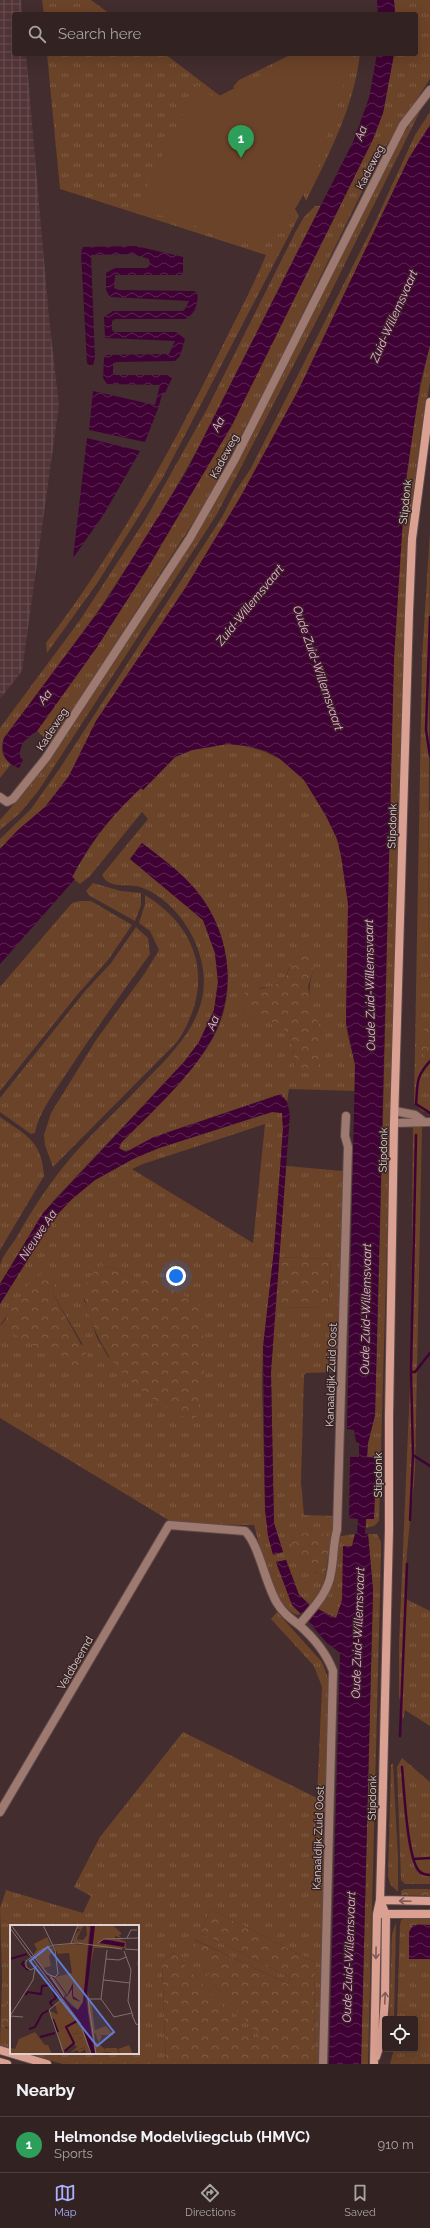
<!DOCTYPE html>
<style>
:root{--surface:#322222;--page:#3a2a2a;--text:#f1f3f6;--muted:#a8a4a5;--line:#4d3f40;--accent:#aab0fb}
body{margin:0;font-family:Raleway,sans-serif;background:var(--page);color:var(--text)}
.controls{position:absolute;right:12px;bottom:12px;display:grid;overflow:hidden;border-radius:4px;box-shadow:0 4px 16px #0002}
.controls button{width:36px;height:36px;display:grid;place-items:center;padding:0;border:0;border-bottom:1px solid var(--line);background:var(--surface);color:var(--text);font:20px sans-serif}
.you{position:absolute;left:176px;top:1276px;width:14px;height:14px;margin:-10px;border:3px solid #fff;border-radius:50%;background:#1a73e8;box-shadow:0 0 0 6px #1a73e833}
.badge{display:grid;place-items:center;width:26px;height:26px;border-radius:50%;background:var(--accent);color:#fff;font-size:13px;font-weight:700}
.pin{position:absolute;translate:-50% -33px;filter:drop-shadow(0 1px 2px #0008)}
.pin::after{content:'';position:absolute;top:21px;width:14px;height:12px;background:inherit;clip-path:polygon(0 0,100% 0,50% 100%)}
.list{margin:0;padding:0;list-style:none}
h2{display:flex;justify-content:space-between;align-items:center;height:52px;margin:0;padding:0 16px;font-size:17px}
h2 small{font-size:13px;font-weight:400;color:var(--muted)}
.list li{display:grid;grid-template-columns:26px 1fr auto;gap:12px;align-items:center;box-sizing:border-box;height:56px;padding:0 16px;border-top:1px solid var(--line)}
.list b{display:block;font-size:15px;white-space:nowrap}
.list p{margin:0;font-size:13px;white-space:nowrap;color:var(--muted)}
.list em{font-size:13px;font-style:normal;color:var(--muted)}
.icon{flex:none;width:22px;height:22px;fill:none;stroke:currentColor;stroke-width:2;stroke-linecap:round;stroke-linejoin:round}
.map{position:relative;flex:none;width:430px;height:2064px;overflow:hidden}
.search{position:absolute;background:var(--surface);box-shadow:0 4px 16px #0002;left:12px;right:12px;top:12px;height:44px;display:flex;align-items:center;gap:10px;box-sizing:border-box;padding:0 14px;border-radius:4px;color:var(--muted);font-size:15px}
.sheet{height:108px;background:var(--surface)}
nav{display:flex;justify-content:space-around;align-items:center;box-sizing:border-box;height:56px;border-top:1px solid var(--line);background:var(--surface);font-size:11px;color:var(--muted)}
nav a{display:grid;justify-items:center;gap:2px}
nav .on{color:var(--accent)}
.map>svg:first-child{display:block}
.industrial{fill:url(#industrial-grid)}
.grass{fill:url(#grass-tufts);fill-rule:evenodd}
.forest{fill:url(#forest-crowns)}
.park{fill:#6b4328}
.water{fill:url(#water-waves)}
.lines{fill:none;stroke-linecap:round;stroke-linejoin:round}
.stream{stroke:#400235;stroke-width:2.5}
.street-casing{stroke:#5f4b4b;stroke-width:10}
.secondary-casing{stroke:#5f4b4b;stroke-width:10}
.street{stroke:#9e7970;stroke-width:8}
.secondary{stroke:#daa091;stroke-width:8}
.oneway{stroke:#815b55}
.labels{text-anchor:middle;stroke-width:3;stroke-linejoin:round;paint-order:stroke}
.street-label{font-size:11px;fill:#e0d1d1;stroke:#382324}
.water-label{font-size:12px;font-style:italic;fill:#f9afe5;stroke:#382324}
.inset-river{fill:none;stroke:#400235;stroke-width:2}
.inset-road{fill:none;stroke:#826f6f;stroke-width:1}
.view{fill:#617cd6;fill-opacity:0.15;stroke:#617cd6;stroke-width:2}
.inset-edge{fill:none;stroke:#e0d1d1;stroke-width:2}
</style>
<div class="map">
<svg width="430" height="2064" viewBox="0 0 430 2064">
<defs>
<pattern id="industrial-grid" width="8" height="8" patternUnits="userSpaceOnUse"><rect width="8" height="8" fill="#523537"/><path d="M0 4h8M4 0v8" fill="none" stroke="#6b5153"/></pattern>
<pattern id="grass-tufts" width="24" height="20" patternUnits="userSpaceOnUse"><rect width="24" height="20" fill="#6b4328"/><path d="M3 7l-1-3M5 7V3M7 7l1-3M15 17l-1-3M17 17v-4M19 17l1-3" fill="none" stroke="#805d46"/></pattern>
<pattern id="forest-crowns" width="20" height="18" patternUnits="userSpaceOnUse"><rect width="20" height="18" fill="#6b4328"/><path d="M2 6a3 3 0 1 1 6 0M12 15a3 3 0 1 1 6 0" fill="none" stroke="#805d46"/></pattern>
<pattern id="water-waves" width="16" height="10" patternUnits="userSpaceOnUse"><rect width="16" height="10" fill="#400235"/><path d="M0 5q4-4 8 0t8 0" fill="none" stroke="#5b2651"/></pattern>
</defs>
<rect width="100%" height="100%" fill="#432d2e"/>
<!-- industrial -->
<path class="industrial" d="M0,0H21L22,14H14V54H26L49,318L59,405L22,671L0,699Z"/>
<!-- grass -->
<path class="grass" d="M42,0H91L110,14H44Z
M394,0H430V79L380,155L262,396L203,507L51,743L37,731L97,647L147,569L232,425L373,139L383,113L394,54H416V14H395Z
M47,54H165L244,114L299,216L162,479L98,582L47,653L46,643C113,555 167,458 216,359C233,324 251,291 266,255L60,189Z
M292,54H360C354,107 329,154 306,201L297,180L240,92L233,87L239,80Z
M425,101L325,304L217,514L39,790L20,813L0,830V820L29,787L44,766L194,535L387,159Z
M430,112V125L409,158L298,391L241,496L186,587L96,721L69,776L45,807L18,830L0,849V839L31,809L60,768L222,517L235,492L251,468L376,220L415,135Z
M315,206H321L209,429L157,521L81,637L4,738C0,748 1,757 11,764L0,778V728L80,620L145,520L207,409L296,231L304,217Z
M430,345V382L420,438L406,575L379,1521L374,1526L366,1528V1519H374L376,1458L367,1457L368,1443L375,1415C381,1217 385,1020 390,822C394,663 392,500 430,345Z
M430,530L428,976L430,978V1024C415,1033 424,1048 428,1061L430,1059V1113L422,1111L414,1103L422,659Z
M228,744C273,748 300,766 321,806C327,817 333,828 337,839C356,891 346,964 346,1020C346,1035 352,1049 355,1064C357,1073 355,1083 355,1091L289,1089L287,1102L281,1094L154,1137L130,1150L122,1151L119,1148L121,1143C140,1124 158,1103 176,1083C186,1072 198,1061 206,1049C241,1000 232,933 195,889C180,871 160,857 142,843L130,859L203,920L215,953L218,982L214,1010L199,1042L184,1062L54,1200L39,1219L0,1284C0,1279 0,1271 0,1266C2,1255 13,1244 18,1235C34,1206 52,1180 73,1155C96,1129 122,1106 145,1081C185,1041 220,1004 196,944C186,920 165,895 140,887C126,883 110,890 102,875L148,819L142,812L90,876L80,884L72,878C92,840 110,817 141,788L143,790L175,757L192,750ZM289,968L313,971C305,997 312,1009 322,1034L295,1067L292,1039L280,1023L254,1018L241,1006L260,988L273,986L285,979Z
M93,883L121,891L141,893V905L135,921L90,896L86,891Z
M145,895C202,930 214,987 177,1042L53,1167L45,1145L44,1135L51,1113L96,1040L145,973L159,950L150,931L139,923L145,904Z
M80,901H91L132,925L108,960L77,995L0,1091V987L72,903Z
M136,927L148,938L150,954C121,994 93,1033 66,1074C55,1092 39,1111 35,1133L31,1134L0,1112V1098L86,990L111,963Z
M272,1112L282,1113L283,1129L274,1250L263,1347L262,1382L265,1510L283,1552L274,1523L273,1485L271,1372L275,1308L328,1307L331,1259L278,1257L286,1166L343,1171L338,1372L306,1373L304,1375L301,1482L304,1515L334,1516L332,1534H317L314,1572L325,1576L322,1589L309,1606V1604L299,1595L286,1560L276,1562L292,1605L300,1613L299,1615C274,1611 260,1546 254,1525L175,1524L0,1418V1304L53,1219L72,1199L95,1180L133,1159L159,1148ZM265,1124L253,1243L132,1169L143,1164ZM102,1264L137,1278L109,1358L97,1338L84,1300ZM55,1281L52,1292L83,1345L0,1325L22,1297Z
M0,1117C26,1135 42,1141 44,1176L0,1250Z
M413,1126H422L415,1470C412,1513 404,1556 406,1599L430,1611V1726L405,1710L403,1720L399,1695V1644L411,1362Z
M355,1534L352,1546H343C344,1565 347,1603 336,1619H334L318,1609C327,1598 333,1588 336,1573C338,1561 334,1546 341,1536Z
M368,1534H377L381,1542V1554L368,2064H361L373,1590Z
M277,1612L322,1662L329,1681L322,2064H314L315,1962L210,1909L201,1933L291,1978L288,1984L194,1939L217,1964L207,1977L262,2038L257,2044L173,1952L162,1962L166,2064H63L25,2053H126L135,2055L139,2053L138,1926H11V1998L9,1995L5,2028L11,2029V2049L0,2045L2,1978L0,1908L6,1890L83,1913L91,1896L74,1887L100,1837L183,1732L317,1798L322,1687L314,1666L271,1619Z
M402,1758L430,1782V1884H405L401,1880L397,1767Z
M393,1763L398,1858V1892L390,1884L388,1876L391,1765Z
M410,1916L430,1917V1925L417,1924L409,1959H430V2064H390L394,2049H415V2019H397L400,1925L401,1920Z
M396,1923L394,2019H389L392,1934Z"/>
<!-- forest -->
<path class="forest" d="M429,811H430V978L428,976Z
M297,950L309,952L313,971L308,987L312,1007L322,1034L318,1067L302,1073L295,1067L292,1039L280,1024L254,1018L241,1006L245,992L273,986L285,979Z
M430,1024V1059L428,1062C419,1050 416,1032 430,1024Z
M278,1257L331,1259L328,1307L275,1308Z
M102,1264L137,1278L145,1277L198,1302L202,1310L204,1374L196,1418L192,1421C143,1396 112,1374 91,1321C81,1298 82,1281 102,1264Z
M50,1272L55,1281L52,1292L88,1357L81,1373L0,1326C11,1316 8,1305 22,1297L23,1289L42,1273Z
M296,1533L332,1534L325,1576C307,1570 281,1556 296,1533Z
M404,1889H430V1896L401,1895V1891Z
M210,1909L315,1962L314,2064H166L162,1962L173,1952L257,2043L261,2038L207,1977L216,1964L198,1955L193,1939L288,1984L291,1978L201,1933Z
M8,1994L11,1998V2029L1,2024Z"/>
<!-- park -->
<path class="park" d="M302,54H354L324,144L317,171L297,206L260,246L137,208L197,85L215,98Z"/>
<!-- water -->
<path class="water" d="M377,0H394L395,14H378Z
M377,54H394L383,113L373,139L232,425L147,569L97,647L37,731L23,742L20,751V757L23,760L19,768C5,764 0,751 4,738L106,601L186,472L353,142L369,98Z
M430,125V345L420,384L405,487L394,659L375,1415L368,1443L367,1457L376,1458L374,1519H366L365,1534H368L373,1590L361,2064H329L340,1653L326,1642L308,1621L310,1618L303,1612L300,1613L292,1605L276,1562L286,1560L299,1595L309,1604V1606L315,1612L318,1609L336,1618L342,1600L343,1546H352L355,1534H357L358,1519L349,1518L350,1457H359V1443L356,1442L354,1430L347,1429L355,1065L346,1022L348,904L341,856L337,839L326,816L304,780L279,758L266,751L248,746L228,744L192,750L175,757L143,790L141,788C110,817 92,840 72,877L75,879L0,964V849L18,830L45,807L69,776L96,721L186,587L241,496L298,391L409,158Z
M136,246L183,257V272L181,275H115L114,288L119,290L194,291L197,293C199,303 195,315 185,319H115L112,321V330L114,332H176L185,339L180,356L175,361L117,362L113,364V374L115,375H169L172,378L165,393L162,394L159,406L145,442L89,430L93,391L155,405L160,385L107,384L103,378L104,358L107,355L169,354L175,341L105,338L104,317L113,311H183L185,309L189,301L110,297L106,290V273L115,268H147L150,265L149,259L132,254L91,255L95,358L93,365H89L87,363L81,253L83,247Z
M87,438L140,451L104,514L73,558Z
M142,843C160,857 180,871 195,889C233,934 239,999 206,1049C184,1083 149,1115 121,1143L119,1148L126,1152L154,1137L281,1094L287,1102L290,1114L271,1372L274,1523L283,1552L273,1555L268,1536L265,1510L263,1347L274,1250L283,1129L282,1113L272,1112L159,1148L133,1159L95,1180L72,1199L53,1219L0,1304V1284L43,1213L184,1062L199,1042L214,1010L218,982L215,953L203,920L130,859Z
M413,1925H430V1959H409V1932Z"/>
<g class="lines">
<!-- stream -->
<path class="stream" d="M430,617L426,730L430,756
M430,1061C415,1078 418,1083 416,1104L430,1113
M411,1372L416,1135
M413,1455L430,1466
M410,1520L413,1455L411,1372H415L430,1353
M400,1736L407,1564
M402,1767C404,1787 407,1858 419,1871C422,1874 426,1875 430,1875
M413,1859L430,1858"/>
<defs>
<path id="street" d="M0,797L7,802L13,799L46,758L190,538L235,459L403,125L430,90
M395,1111L415,1115L423,1121
M394,1123L430,1122
M299,1625C312,1609 328,1594 331,1573C334,1558 333,1544 337,1530L348,1147L345,1136L346,1116
M0,1812L169,1525L245,1531C259,1544 265,1583 277,1603C283,1613 290,1618 299,1625C314,1638 326,1652 333,1671L323,2064"/>
<path id="secondary" d="M380,1900L430,1901
M381,1914H430
M0,2050L47,2064
M376,2057L382,2039L385,1998L386,1915L380,1900
M0,2062L7,2064
M374,2064L377,1914L380,1900L382,1825L389,1530V1417L394,1123L409,613L412,539L430,402"/>
</defs>
<!-- street casing -->
<use href="#street" class="street-casing"/>
<!-- secondary casing -->
<use href="#secondary" class="secondary-casing"/>
<!-- street -->
<use href="#street" class="street"/>
<!-- secondary -->
<use href="#secondary" class="secondary"/>
</g>
<!-- one-way arrows -->
<defs><path id="oneway-shaft" d="M-6 0H5M1.5-3L5.5 0L1.5 3" fill="none" stroke-width="1.6" stroke-linecap="round" stroke-linejoin="round"/></defs>
<g class="oneway">
<use href="#oneway-shaft" transform="translate(405 1901) rotate(-178)"/>
<use href="#oneway-shaft" transform="translate(376 1953) rotate(91)"/>
<use href="#oneway-shaft" transform="translate(385 1998) rotate(-87)"/>
</g>
<g class="labels">
<!-- street labels -->
<g class="street-label">
<text transform="translate(370 167) rotate(-63)" y="4">Kadeweg</text>
<text transform="translate(224 456) rotate(-62)" y="4">Kadeweg</text>
<text transform="translate(405 502) rotate(-84)" y="4">Stipdonk</text>
<text transform="translate(52 729) rotate(-57)" y="4">Kadeweg</text>
<text transform="translate(392 826) rotate(-88)" y="4">Stipdonk</text>
<text transform="translate(383 1150) rotate(-89)" y="4">Stipdonk</text>
<text transform="translate(331 1375) rotate(-88)" y="4">Kanaaldijk Zuid Oost</text>
<text transform="translate(378 1475) rotate(-90)" y="4">Stipdonk</text>
<text transform="translate(75 1663) rotate(-60)" y="4">Veldbeemd</text>
<text transform="translate(372 1798) rotate(-89)" y="4">Stipdonk</text>
<text transform="translate(318 1838) rotate(-88)" y="4">Kanaaldijk Zuid Oost</text>
</g>
<!-- water labels -->
<g class="water-label">
<text transform="translate(361 133) rotate(-69)" y="4">Aa</text>
<text transform="translate(394 316) rotate(-66)" y="4">Zuid-Willemsvaart</text>
<text transform="translate(218 424) rotate(-63)" y="4">Aa</text>
<text transform="translate(250 605) rotate(-51)" y="4">Zuid-Willemsvaart</text>
<text transform="translate(318 668) rotate(71)" y="4">Oude Zuid-Willemsvaart</text>
<text transform="translate(45 697) rotate(-53)" y="4">Aa</text>
<text transform="translate(370 985) rotate(-91)" y="4">Oude Zuid-Willemsvaart</text>
<text transform="translate(213 1023) rotate(-68)" y="4">Aa</text>
<text transform="translate(38 1235) rotate(-56)" y="4">Nieuwe Aa</text>
<text transform="translate(366 1309) rotate(-89)" y="4">Oude Zuid-Willemsvaart</text>
<text transform="translate(358 1633) rotate(-88)" y="4">Oude Zuid-Willemsvaart</text>
<text transform="translate(349 1957) rotate(-88)" y="4">Oude Zuid-Willemsvaart</text>
</g>
</g>
<!-- overview -->
<g transform="translate(10 1925)">
<rect width="129" height="129" fill="#432d2e"/>
<path d="M69,0H74L67,13L68,15L71,16L68,14L73,15L77,10L76,0L80,2L78,19L62,17L68,5L67,9L71,4H67ZM85,0H103L112,9L109,10L111,13L105,11V14L90,15L110,14L116,17V23H84L80,44ZM37,12L41,20L23,30L27,24L24,19ZM62,19L78,20L73,77L68,85L55,73L57,71L61,64L57,70H52L24,31L42,22L44,25L39,31L41,41L34,43L38,48L45,52L62,48L59,28L48,29L44,21ZM78,66L85,116L96,125L95,123H107L109,129L97,127L85,129L78,94ZM79,74L81,75L85,105L96,101L104,110H89L92,111L89,118L85,108L88,109L85,108L84,109ZM52,75L68,97L75,110L66,106L69,100L67,96L56,102L59,111L65,108L68,110L66,113L71,112L69,115V124L75,123L72,118L76,119L75,122H78L80,129H76L75,124L70,128L67,125L59,129L67,122L63,118L52,127L46,100L39,85L48,90L45,79ZM119,120L123,129H110L108,124Z" fill="#6b4328"/>
<path d="M67,96L70,100L66,106L75,110L78,122L68,124L69,115L72,112L62,114L68,109L65,108L59,111L56,103Z" fill="#6b4328"/>
<path d="M97,2L101,10L95,13L93,9L89,12L87,6L90,5L93,9L91,4ZM25,107L35,120H38L42,129H0V123L5,124L9,114Z" fill="#6b4328"/>
<path d="M0,0L37,50L44,52L50,60L57,70L63,58L58,20L63,58V71L71,77L63,74L62,70V64L57,71L44,53L38,51L61,81L68,85L73,77L81,0H85L76,75L85,129H82L71,98ZM93,14L115,18L114,22L89,18Z" fill="#400235"/>
<path class="inset-river" d="M0,34L17,29M14,36L12,39L18,45M15,70L18,67L31,69L32,61L40,60M42,81L40,77L46,73L43,65M43,94L48,107M19,104L25,102L32,89L39,85M30,112L45,108M55,126L64,118L56,102L67,96"/>
<path class="inset-road" d="M1,0L37,49L45,52L48,49L45,25L33,0M0,3L70,98L81,129M117,13L121,5H127M61,18L68,0M88,18L94,14L129,13M115,24L129,25M97,25L91,74L104,92L122,88M114,26L121,45L118,76L123,91M96,34L109,35L116,32M128,40L129,28M16,42V36L33,24L44,20L67,18L112,24M16,42L21,45L27,41M40,50L54,72M94,55L120,58M52,74L39,85L54,129M122,90L126,99L129,100M0,91L23,55L25,43M0,91L13,92M86,129L78,74H91"/>
<path class="view" d="M38,22L104,107L87,121L20,36Z"/>
<rect width="129" height="129" class="inset-edge"/>
</g>
</svg>
<div class="controls">
<button><svg class="icon" aria-label="locate" viewBox="0 0 24 24"><circle cx="12" cy="12" r="6"/><path d="M12 2v4M12 18v4M2 12h4M18 12h4"/></svg></button>
</div>
<div class="you"></div>
<div class="pin badge" style="left:241px;top:158px;background:#2e9e5b">1</div>
<div class="search"><svg class="icon" aria-label="search" viewBox="0 0 24 24"><circle cx="10" cy="10" r="6"/><path d="M15 15l6 6"/></svg>Search here</div>
</div>
<section class="sheet">
<h2>Nearby<small></small></h2>
<ul class="list">
<li><span class="badge" style="background:#2e9e5b">1</span><div><b>Helmondse Modelvliegclub (HMVC)</b><p>Sports</p></div><em>910 m</em></li>
</ul>
</section>
<nav>
<a class="on"><svg class="icon" aria-label="map" viewBox="0 0 24 24"><path d="M3 6l6-2 6 2 6-2v14l-6 2-6-2-6 2zM9 4v14M15 6v14"/></svg>Map</a>
<a><svg class="icon" aria-label="directions" viewBox="0 0 24 24"><path d="M12 3l9 9-9 9-9-9zM9 14v-3h6M13 9l2 2-2 2"/></svg>Directions</a>
<a><svg class="icon" aria-label="saved" viewBox="0 0 24 24"><path d="M7 4h10v16l-5-4-5 4z"/></svg>Saved</a>
</nav>
